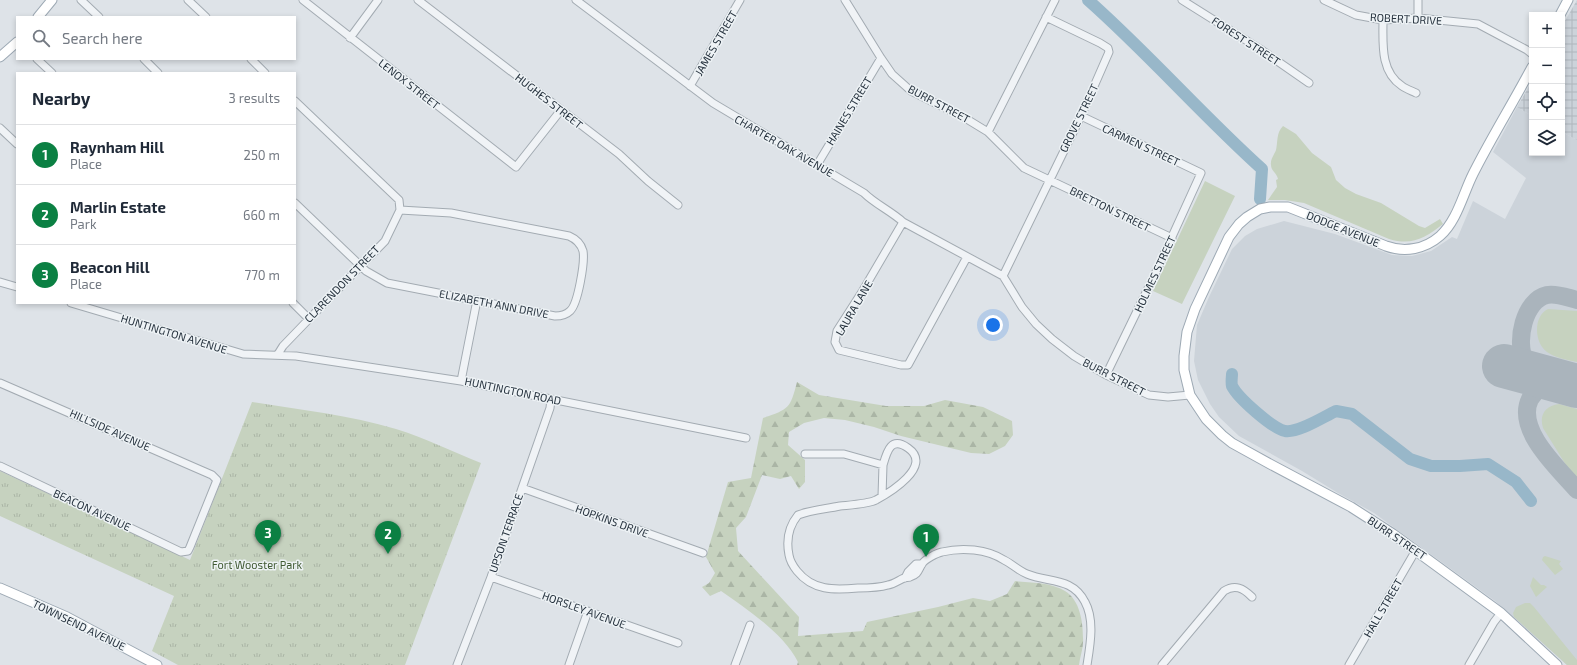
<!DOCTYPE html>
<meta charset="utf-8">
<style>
:root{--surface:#fff;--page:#f6f6f7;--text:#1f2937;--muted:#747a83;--line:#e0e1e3;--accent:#0b8043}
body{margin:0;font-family:"Exo 2",sans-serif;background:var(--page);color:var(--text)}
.controls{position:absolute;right:12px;top:12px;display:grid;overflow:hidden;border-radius:0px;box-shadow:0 2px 6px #0003}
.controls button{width:36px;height:36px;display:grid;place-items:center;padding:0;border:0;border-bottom:1px solid var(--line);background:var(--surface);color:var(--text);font:20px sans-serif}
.you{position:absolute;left:993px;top:325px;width:14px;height:14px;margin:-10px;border:3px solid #fff;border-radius:50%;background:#1a73e8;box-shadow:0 0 0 6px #1a73e833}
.badge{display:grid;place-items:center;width:26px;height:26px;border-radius:50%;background:var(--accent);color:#fff;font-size:13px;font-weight:700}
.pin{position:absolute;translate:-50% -33px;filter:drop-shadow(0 1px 2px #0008)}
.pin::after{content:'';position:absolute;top:21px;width:14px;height:12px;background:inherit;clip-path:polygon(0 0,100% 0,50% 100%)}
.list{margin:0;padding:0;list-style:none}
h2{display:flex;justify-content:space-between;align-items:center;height:52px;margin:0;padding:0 16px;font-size:17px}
h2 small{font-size:13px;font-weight:400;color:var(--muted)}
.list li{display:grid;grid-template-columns:26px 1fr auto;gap:12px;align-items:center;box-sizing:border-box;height:60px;padding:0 16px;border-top:1px solid var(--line)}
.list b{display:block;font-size:15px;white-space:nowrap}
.list p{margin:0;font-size:13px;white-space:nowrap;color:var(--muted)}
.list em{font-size:13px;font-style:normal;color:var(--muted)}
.icon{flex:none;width:22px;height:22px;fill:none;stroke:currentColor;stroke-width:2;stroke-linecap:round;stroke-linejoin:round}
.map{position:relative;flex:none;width:1577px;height:665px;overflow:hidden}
.search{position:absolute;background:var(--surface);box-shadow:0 2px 6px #0003;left:16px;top:16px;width:280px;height:44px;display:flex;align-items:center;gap:10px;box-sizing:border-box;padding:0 14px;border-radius:0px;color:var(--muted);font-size:15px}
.panel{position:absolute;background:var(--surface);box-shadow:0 2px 6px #0003;left:16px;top:72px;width:280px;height:232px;border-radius:0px}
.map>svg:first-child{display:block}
.built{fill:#ccd3da}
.industrial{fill:url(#industrial-grid)}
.grass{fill:#c6d2bf}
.forest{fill:url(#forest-firs)}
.park{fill:url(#park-tufts)}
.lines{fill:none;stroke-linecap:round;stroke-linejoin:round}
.river{stroke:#98b7c9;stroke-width:12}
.taxiway{stroke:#aab4bc;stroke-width:18}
.runway{stroke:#aab4bc;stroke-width:44}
.minor-casing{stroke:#a3abb2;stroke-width:9}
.major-casing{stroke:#9da9b4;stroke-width:11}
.minor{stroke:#f0f3f6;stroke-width:7}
.major{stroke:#fff;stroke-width:9}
.labels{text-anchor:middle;stroke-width:3;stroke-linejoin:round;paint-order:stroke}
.street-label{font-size:11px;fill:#27333f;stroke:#edf2f5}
.park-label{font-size:11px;fill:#415b34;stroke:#edf2f5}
</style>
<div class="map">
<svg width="1577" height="665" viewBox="0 0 1577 665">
<defs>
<pattern id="industrial-grid" width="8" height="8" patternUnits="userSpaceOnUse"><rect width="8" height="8" fill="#ccd3da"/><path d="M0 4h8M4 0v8" fill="none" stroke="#afb6bc"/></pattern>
<pattern id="forest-firs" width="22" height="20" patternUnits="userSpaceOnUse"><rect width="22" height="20" fill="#c6d2bf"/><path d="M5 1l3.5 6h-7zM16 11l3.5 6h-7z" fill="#aab5a5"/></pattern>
<pattern id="park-tufts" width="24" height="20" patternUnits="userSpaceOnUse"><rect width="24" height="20" fill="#c6d2bf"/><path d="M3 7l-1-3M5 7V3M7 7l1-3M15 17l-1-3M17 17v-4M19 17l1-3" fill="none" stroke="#aab5a5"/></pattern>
</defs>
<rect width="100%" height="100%" fill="#dee3e8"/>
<!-- built -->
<path class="built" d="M1517,107L1532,116V153H1562V132L1577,140V665H1567L1495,601L1374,513L1338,493L1302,471L1239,436L1219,417L1210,404L1198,380L1194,361L1197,325L1209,297L1232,249L1245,236L1257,229L1284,221L1335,234L1392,255L1412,256L1431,251L1452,237L1457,239L1473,201L1505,219L1526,178L1493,152Z"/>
<!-- industrial -->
<path class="industrial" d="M1577,0V140L1562,132V26Z
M1532,81V116L1517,107Z"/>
<!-- grass -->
<path class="grass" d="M1283,126L1296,134L1312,153L1331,167L1336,180L1345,188L1356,194L1381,203L1419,226L1425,228L1440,219L1443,224C1425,238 1412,246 1389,239L1304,203L1285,200H1268L1277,187L1276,180L1278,179C1277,173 1271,171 1271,165C1270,160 1274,155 1276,150C1278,142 1276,133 1283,126Z
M1205,181L1235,196L1182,304L1153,291Z
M1548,309L1577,311V362C1568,360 1555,358 1547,352C1534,343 1533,316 1548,309Z
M1559,404L1577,409V479L1566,465L1543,428C1539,415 1545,406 1559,404Z
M1545,556L1561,561L1559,564L1563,569L1555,575L1542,560L1543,557Z
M1533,577L1541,585H1544L1547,587L1536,597L1530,586Z
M1525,603H1530L1534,607L1577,660V665H1567L1514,617L1513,613L1516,607Z"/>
<!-- forest -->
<path class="forest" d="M797,382L819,395L886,406H924L945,400L983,407L1012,421L1013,435L1005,446L989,454L971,453L901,436L874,427L845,420L824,418L804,423L789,432L788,445L805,460V482L799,489L791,476L780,479L762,475L746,517L736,528L738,551L799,617L798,636L863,631L867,622L938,607L973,598L990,601L1007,594L1015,581C1030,583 1052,582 1065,591C1080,600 1083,622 1083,638C1084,647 1080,656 1079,665H797L798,662C783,633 748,610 721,591L710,596L702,587L709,583L715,573L706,557L728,482L751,478L763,418C789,409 790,409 797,382Z"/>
<!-- park -->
<path class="park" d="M252,402C300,410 349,415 396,429C425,438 453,452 481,463L405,665H178L152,651L174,596L0,516V471L190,560Z"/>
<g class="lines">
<!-- river -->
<path class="river" d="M1088,0C1149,54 1202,115 1262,169L1260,199
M1232,374C1232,377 1231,382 1232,386C1238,398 1272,428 1285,431C1299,433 1323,417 1336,411L1352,414L1410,459L1431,466H1460L1488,464L1516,482L1531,501"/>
<!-- taxiway -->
<path class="taxiway" d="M1544,377C1536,372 1529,368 1525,361C1515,342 1524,300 1547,295C1557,293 1568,298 1577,300
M1561,382C1555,383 1548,384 1543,386C1538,389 1533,394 1530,399C1515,430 1559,469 1577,490"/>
<!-- runway -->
<path class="runway" d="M1504,366L1577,386"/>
<defs>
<path id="minor" d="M81,0L99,17
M188,0L206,17
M303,0L516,167L561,110
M418,0L619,154L648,181L678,205
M576,0L713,103L864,193C875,204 891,211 903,222L1003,276L1022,307L1036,324L1052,339L1074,356L1106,375L1149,395L1168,397L1190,395
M845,0L881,58L892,74L911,91L965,118L988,132L1024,168L1172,238
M1182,0L1260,49L1309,83
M1324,0L1356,15L1383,20L1418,18L1478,24L1527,50L1532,54
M1418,0V18
M1383,20C1383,43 1380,72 1402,86C1406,89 1412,91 1416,93
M350,38L378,0
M37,59L52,73
M144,59L158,73
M251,59L265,73
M690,86L740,0
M295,101L399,200L400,210
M1081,116L1201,173L1155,274L1106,375
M0,128L17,144
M988,132L1055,0
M817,165L881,58
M295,203L366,271L387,283L555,316C561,316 566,315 570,311C578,304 585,262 583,251C581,244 576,239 569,236L451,213L400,210
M903,222L862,292L837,331L835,342L839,350L901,365H908L967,257
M1003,276L1081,116L1109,52L1108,48L1100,43L1046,17
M0,282L17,287
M71,303L243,354L296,356L461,381L746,438
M293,303L309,319
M278,354L283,346L309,319L385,241L400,210
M461,381L477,300
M0,383L212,475L217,480L190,547L188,551L181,552L0,466
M805,454H844L883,465C887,451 891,436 908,448C934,466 889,493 876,500C868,504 849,505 840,506C826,509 811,510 798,515C789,526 786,540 789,555C790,561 793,566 797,571C813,591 834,590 858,588C867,588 878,588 888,585C894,584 899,580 904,578C906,577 909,578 910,577C919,574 918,570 922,564C925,559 937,553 942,552C962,547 987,549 1004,560C1012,564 1019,571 1027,574C1049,583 1072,577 1085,602C1095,620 1090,646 1087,665
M522,488L703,553
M882,496L883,465
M491,577L678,643
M905,578L908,572L916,564H922
M457,665L491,577L550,408L551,399
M569,665L588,611
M735,665L750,625
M1162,665L1224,591C1235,584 1243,588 1252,597
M1349,665L1416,550
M1469,665L1494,622L1501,613"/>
<path id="major" d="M1560,15L1568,0
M38,17L52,0
M0,57L17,42
M1532,67C1513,103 1491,138 1473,174C1463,194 1457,221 1440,236C1425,249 1405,253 1386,246L1288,207H1270L1260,209L1247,217L1239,224L1229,237L1195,309L1187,332L1184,356V370L1190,395L1206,419L1222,435L1232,443L1270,464L1351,507L1393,534L1501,613L1557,665
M0,588L67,617L157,665"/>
</defs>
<!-- minor casing -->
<use href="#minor" class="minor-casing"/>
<!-- major casing -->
<use href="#major" class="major-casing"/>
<!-- minor -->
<use href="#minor" class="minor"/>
<!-- major -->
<use href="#major" class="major"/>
</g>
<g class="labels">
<!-- street labels -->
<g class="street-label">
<text transform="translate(1406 19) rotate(3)" y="4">ROBERT DRIVE</text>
<text transform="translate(1246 41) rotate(33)" y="4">FOREST STREET</text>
<text transform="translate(716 43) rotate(-60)" y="4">JAMES STREET</text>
<text transform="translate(409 84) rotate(38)" y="4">LENOX STREET</text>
<text transform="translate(549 101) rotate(38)" y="4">HUGHES STREET</text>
<text transform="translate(939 104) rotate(28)" y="4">BURR STREET</text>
<text transform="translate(849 111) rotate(-59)" y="4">HAINES STREET</text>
<text transform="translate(1079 118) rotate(-64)" y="4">GROVE STREET</text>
<text transform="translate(1141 145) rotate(25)" y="4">CARMEN STREET</text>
<text transform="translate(784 146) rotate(30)" y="4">CHARTER OAK AVENUE</text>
<text transform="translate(1110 209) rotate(26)" y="4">BRETTON STREET</text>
<text transform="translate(1343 229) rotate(22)" y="4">DODGE AVENUE</text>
<text transform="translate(1155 274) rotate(-65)" y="4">HOLMES STREET</text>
<text transform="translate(342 284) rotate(-46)" y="4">CLARENDON STREET</text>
<text transform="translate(494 304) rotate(11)" y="4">ELIZABETH ANN DRIVE</text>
<text transform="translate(854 308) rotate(-60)" y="4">LAURA LANE</text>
<text transform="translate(174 334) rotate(17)" y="4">HUNTINGTON AVENUE</text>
<text transform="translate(1114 377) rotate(27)" y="4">BURR STREET</text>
<text transform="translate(513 391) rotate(12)" y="4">HUNTINGTON ROAD</text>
<text transform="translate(110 430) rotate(24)" y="4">HILLSIDE AVENUE</text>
<text transform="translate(92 510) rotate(25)" y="4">BEACON AVENUE</text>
<text transform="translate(612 521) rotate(20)" y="4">HOPKINS DRIVE</text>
<text transform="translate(506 533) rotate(-71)" y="4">UPSON TERRACE</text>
<text transform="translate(1397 538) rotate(34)" y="4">BURR STREET</text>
<text transform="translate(1383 608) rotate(-60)" y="4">HALL STREET</text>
<text transform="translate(584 610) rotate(20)" y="4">HORSLEY AVENUE</text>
<text transform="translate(79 625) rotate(26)" y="4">TOWNSEND AVENUE</text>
</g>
<!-- park labels -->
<g class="park-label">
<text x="257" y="569">Fort Wooster Park</text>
</g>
</g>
</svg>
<div class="controls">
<button>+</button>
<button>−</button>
<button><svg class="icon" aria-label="locate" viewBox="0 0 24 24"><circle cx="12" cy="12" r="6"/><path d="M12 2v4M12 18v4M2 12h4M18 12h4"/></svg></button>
<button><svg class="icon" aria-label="layers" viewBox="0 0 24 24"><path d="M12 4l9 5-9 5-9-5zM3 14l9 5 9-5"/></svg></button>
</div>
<div class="you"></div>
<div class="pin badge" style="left:926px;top:557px">1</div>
<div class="pin badge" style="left:388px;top:554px">2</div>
<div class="pin badge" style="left:268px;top:553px">3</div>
<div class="search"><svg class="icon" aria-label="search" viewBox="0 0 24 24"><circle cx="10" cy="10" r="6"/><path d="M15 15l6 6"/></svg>Search here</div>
<section class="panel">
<h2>Nearby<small>3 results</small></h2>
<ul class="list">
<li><span class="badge">1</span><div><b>Raynham Hill</b><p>Place</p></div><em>250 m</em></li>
<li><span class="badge">2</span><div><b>Marlin Estate</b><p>Park</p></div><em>660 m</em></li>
<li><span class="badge">3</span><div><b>Beacon Hill</b><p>Place</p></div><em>770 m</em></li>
</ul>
</section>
</div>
